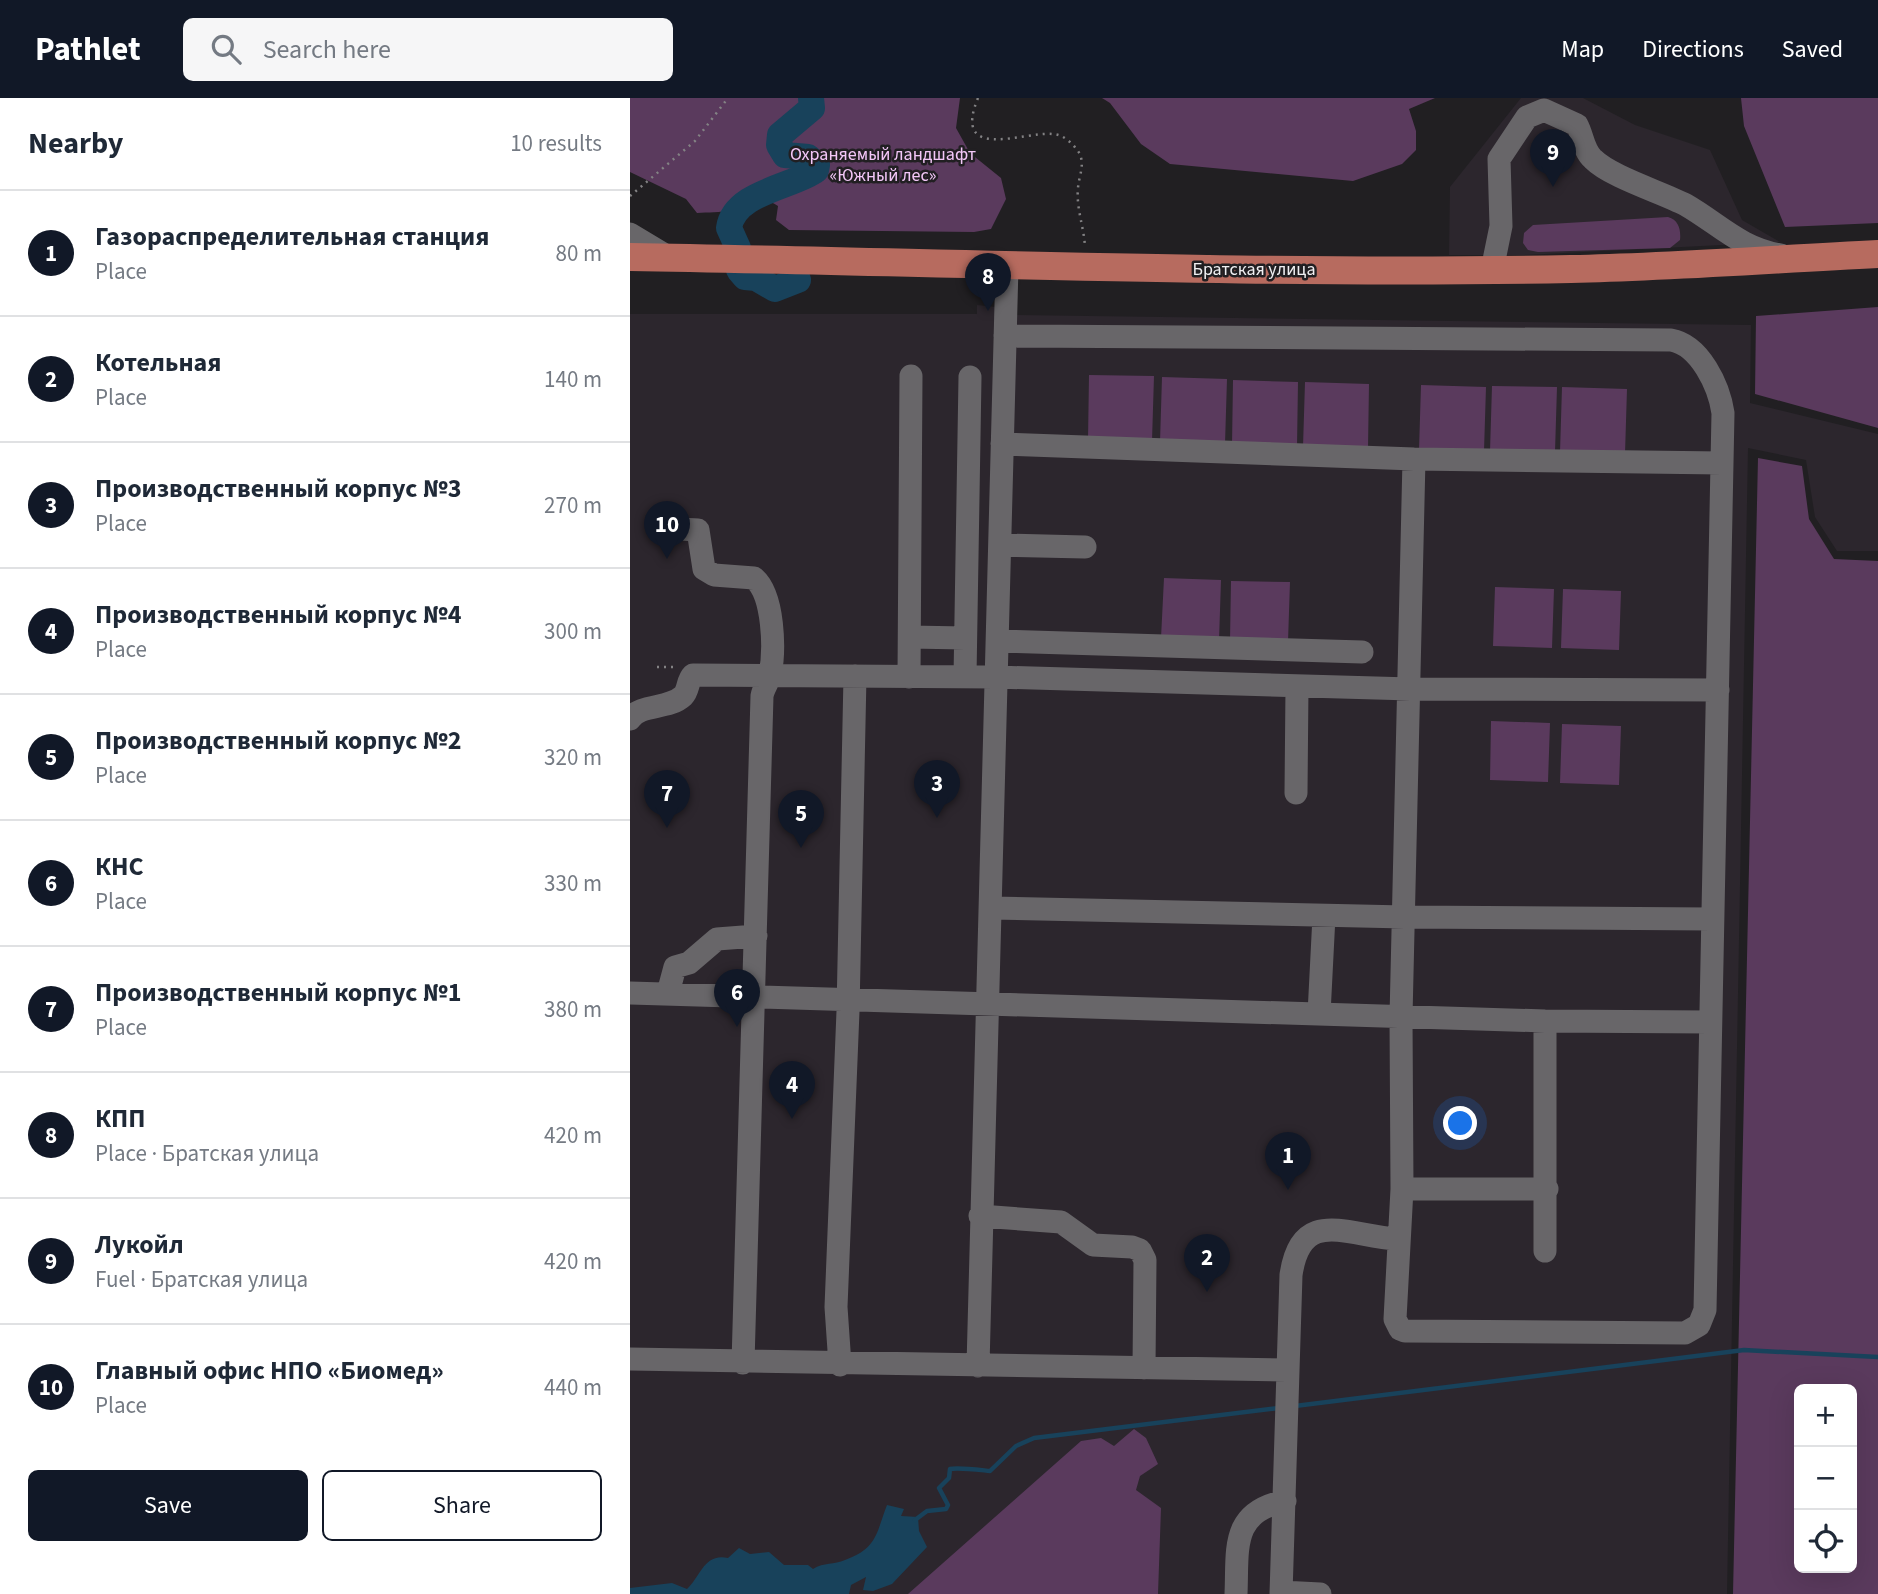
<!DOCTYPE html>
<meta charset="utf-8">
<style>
:root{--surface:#fff;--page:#f6f6f7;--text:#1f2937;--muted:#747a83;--line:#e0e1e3;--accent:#111827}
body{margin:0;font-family:"Source Sans 3",sans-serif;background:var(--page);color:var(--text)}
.controls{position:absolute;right:21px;bottom:21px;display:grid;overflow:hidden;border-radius:10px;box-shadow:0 7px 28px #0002}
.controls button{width:63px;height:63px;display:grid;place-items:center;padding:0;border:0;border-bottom:2px solid var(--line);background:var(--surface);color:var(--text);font:35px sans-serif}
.you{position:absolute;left:831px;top:1026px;width:24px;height:24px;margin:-18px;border:5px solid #fff;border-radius:50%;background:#1a73e8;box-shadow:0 0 0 10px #1a73e833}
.badge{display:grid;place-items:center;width:46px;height:46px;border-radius:50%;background:var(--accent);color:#fff;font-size:23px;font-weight:700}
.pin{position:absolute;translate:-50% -58px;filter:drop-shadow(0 2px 4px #0008)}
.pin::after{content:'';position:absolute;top:37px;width:24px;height:21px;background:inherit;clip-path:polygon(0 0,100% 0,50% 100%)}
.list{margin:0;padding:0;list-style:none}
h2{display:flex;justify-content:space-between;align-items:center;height:91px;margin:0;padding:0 28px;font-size:30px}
h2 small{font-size:23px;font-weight:400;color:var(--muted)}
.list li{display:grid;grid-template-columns:46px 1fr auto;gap:21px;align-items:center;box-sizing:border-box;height:126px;padding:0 28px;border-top:2px solid var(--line)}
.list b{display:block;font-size:26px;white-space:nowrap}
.list p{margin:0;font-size:23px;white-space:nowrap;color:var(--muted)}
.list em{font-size:23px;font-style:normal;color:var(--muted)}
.actions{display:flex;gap:14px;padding:21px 28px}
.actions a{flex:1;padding:16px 0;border:2px solid var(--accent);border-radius:10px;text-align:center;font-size:24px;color:var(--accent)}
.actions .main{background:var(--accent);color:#fff}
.icon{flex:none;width:38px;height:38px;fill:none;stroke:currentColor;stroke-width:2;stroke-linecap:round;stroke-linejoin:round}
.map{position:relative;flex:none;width:1248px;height:1496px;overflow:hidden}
header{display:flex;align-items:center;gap:42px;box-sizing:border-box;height:98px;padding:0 35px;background:var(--accent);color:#fff}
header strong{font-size:33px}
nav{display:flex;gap:38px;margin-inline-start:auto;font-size:24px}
.search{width:490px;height:63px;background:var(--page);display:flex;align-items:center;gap:18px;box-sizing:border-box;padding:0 24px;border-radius:10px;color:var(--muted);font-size:26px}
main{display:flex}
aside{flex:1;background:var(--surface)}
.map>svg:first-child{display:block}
.built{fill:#2c262d}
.green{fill:#5a3a5d;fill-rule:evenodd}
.water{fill:#18425b}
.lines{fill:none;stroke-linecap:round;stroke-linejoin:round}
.stream{stroke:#18425b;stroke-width:4.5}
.river{stroke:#18425b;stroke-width:26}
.path{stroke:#838284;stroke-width:2.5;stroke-dasharray:2 5;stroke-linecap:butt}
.minor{stroke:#686669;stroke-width:23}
.major{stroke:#b76b5f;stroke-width:28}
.labels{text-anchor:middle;stroke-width:5;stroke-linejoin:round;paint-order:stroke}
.park-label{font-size:18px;fill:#f3c7f8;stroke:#211f22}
.street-label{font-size:18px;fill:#f1f0f2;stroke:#211f22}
</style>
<header>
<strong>Pathlet</strong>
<div class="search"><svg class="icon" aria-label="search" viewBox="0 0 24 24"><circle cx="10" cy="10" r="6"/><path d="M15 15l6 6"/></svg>Search here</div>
<nav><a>Map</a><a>Directions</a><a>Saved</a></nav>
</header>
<main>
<aside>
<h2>Nearby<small>10 results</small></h2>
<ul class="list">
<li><span class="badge">1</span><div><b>Газораспределительная станция</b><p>Place</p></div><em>80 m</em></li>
<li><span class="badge">2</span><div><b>Котельная</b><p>Place</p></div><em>140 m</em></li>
<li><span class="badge">3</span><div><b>Производственный корпус №3</b><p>Place</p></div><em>270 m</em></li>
<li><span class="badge">4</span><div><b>Производственный корпус №4</b><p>Place</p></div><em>300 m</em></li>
<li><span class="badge">5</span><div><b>Производственный корпус №2</b><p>Place</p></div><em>320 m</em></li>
<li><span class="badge">6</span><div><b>КНС</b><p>Place</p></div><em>330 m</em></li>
<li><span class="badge">7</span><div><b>Производственный корпус №1</b><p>Place</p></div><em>380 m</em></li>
<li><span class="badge">8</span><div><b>КПП</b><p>Place · Братская улица</p></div><em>420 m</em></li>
<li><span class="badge">9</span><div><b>Лукойл</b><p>Fuel · Братская улица</p></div><em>420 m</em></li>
<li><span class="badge">10</span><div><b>Главный офис НПО «Биомед»</b><p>Place</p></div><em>440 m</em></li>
</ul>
<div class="actions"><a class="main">Save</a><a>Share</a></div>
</aside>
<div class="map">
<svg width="1248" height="1496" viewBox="0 0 1248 1496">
<rect width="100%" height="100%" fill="#211f22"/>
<!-- built -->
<path class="built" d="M891,0H953L1005,27L1080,52L1112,122L1150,144L895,157H819L820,89Z
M347,207L385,211V217L1121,227L1120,305L1248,336V453H1207L1185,419L1176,362L1118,350L1097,1496H0V216H347Z"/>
<!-- green -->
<path class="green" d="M0,0H330L326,30L340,55L371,80L376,101L361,131L344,134L159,132L146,122L148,108C131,96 118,107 101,112C90,115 78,114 67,115L56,101L0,74Z
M472,0H805L779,11L786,33V52L772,66L723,83L540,66L511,46L480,5Z
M1111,0H1248V125L1155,129L1114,28Z
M1038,119C1049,122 1051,132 1050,142L1040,150L908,154L898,152L893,145L894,135L903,127Z
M1248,209V330L1125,296L1126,218Z
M459,277L524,278L522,343L458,342Z
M532,279L597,281L595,346L530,344Z
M603,282L668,284L667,349L602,347Z
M675,284L739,286L738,350L673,349Z
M791,287L856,289L854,353L789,352Z
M862,288L927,289L925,354L860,353Z
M932,289L997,291L995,356L930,354Z
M1128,360L1172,368L1179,421L1204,461L1248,463V1496H1103ZM1222,1291V1470H1169V1291Z
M534,480L591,482L589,543L531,540Z
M601,483L660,484L658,544L600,542Z
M865,489L924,491L922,550L863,548Z
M933,491L991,493L989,552L931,550Z
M861,623L920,625L918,684L860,682Z
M932,626L991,628L989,687L930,685Z
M504,1331L516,1340L528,1366L510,1378L506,1392L531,1410L528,1496H278L451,1343L471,1340L484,1348Z"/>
<!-- water -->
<path class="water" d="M257,1407L274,1411L271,1418L288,1419L289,1433L297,1449L262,1486L243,1493L233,1492L236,1479L221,1487L219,1496H0V1490L42,1485L57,1491C71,1478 74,1455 98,1460L109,1450L120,1456L139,1454L154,1467H178L183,1471C194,1464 204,1467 215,1462C248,1450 246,1435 257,1407Z"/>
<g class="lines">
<!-- stream -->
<path class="stream" d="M665,1308L1114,1252L1248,1259
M285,1422L297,1413L316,1411L318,1407L309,1390L319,1380L320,1371C328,1369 350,1372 360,1373L386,1348L404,1340L649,1310"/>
<!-- river -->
<path class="river" d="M108,150L99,130C104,94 163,89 186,72L187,67L178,59L155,57L149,47L150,37L182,10L181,0
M109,172L115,179L126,180L145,191L168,182"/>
<!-- path -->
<path class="path" d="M348,0C321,65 395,33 422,36C433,36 442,45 448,53C456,65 449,77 448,90C446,110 454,129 455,149
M0,98L65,43L98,0
M27,569H45"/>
<!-- minor -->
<path class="minor" d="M0,136L40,160
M862,172L871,128L869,61L897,19L914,12L947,27C953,38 953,52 963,61C981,79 1031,94 1056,107C1089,126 1111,151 1151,157
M375,238L1041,242C1070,247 1089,288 1093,315L1075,1212L1069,1227L1055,1235L775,1233L770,1231L765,1221L772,1091L771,919L784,361
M372,346L784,361L1092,365
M32,430L68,432L74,471L84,477L124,480C144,497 145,552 140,577C138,585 133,591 132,598L113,1265
M370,447L455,449
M280,539L335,540
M368,543L732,554
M279,579L281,278
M335,579L340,279
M0,621C11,605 38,612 53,598C59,592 57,583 63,577L366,579L781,591L1088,592
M666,695L667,589
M361,810L775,819L1082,821
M0,895L915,923L1080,924
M38,895L45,869L59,865L87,841L126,838
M689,916L694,818
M915,923V1153
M772,1091H917
M350,1118L431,1124L463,1147L502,1149L510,1152L515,1162L514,1270
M0,1261L657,1272
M210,1267L206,1209L218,913L225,578
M348,1268L377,168
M651,1494L690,1496
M606,1496C608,1451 600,1414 655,1403
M651,1496L661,1177C671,1108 717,1138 767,1141"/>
<!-- major -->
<path class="major" d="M0,159C314,164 627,177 941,171C1043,169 1146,161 1248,156"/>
</g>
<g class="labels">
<!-- park labels -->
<g class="park-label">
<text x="253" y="62">Охраняемый ландшафт<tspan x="253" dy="21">«Южный лес»</tspan></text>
</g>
<!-- street labels -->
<g class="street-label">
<text x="624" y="177">Братская улица</text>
</g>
</g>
</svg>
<div class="controls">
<button>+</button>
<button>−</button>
<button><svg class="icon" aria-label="locate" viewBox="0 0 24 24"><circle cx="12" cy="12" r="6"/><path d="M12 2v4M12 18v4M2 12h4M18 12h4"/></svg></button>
</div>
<div class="you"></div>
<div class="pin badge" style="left:658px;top:1092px">1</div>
<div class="pin badge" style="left:577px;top:1194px">2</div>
<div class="pin badge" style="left:307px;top:720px">3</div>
<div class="pin badge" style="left:162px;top:1021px">4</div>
<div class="pin badge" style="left:171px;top:750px">5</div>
<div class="pin badge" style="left:107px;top:929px">6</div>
<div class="pin badge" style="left:37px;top:730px">7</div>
<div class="pin badge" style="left:358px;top:213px">8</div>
<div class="pin badge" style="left:923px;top:89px">9</div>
<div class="pin badge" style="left:37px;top:461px">10</div>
</div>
</main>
